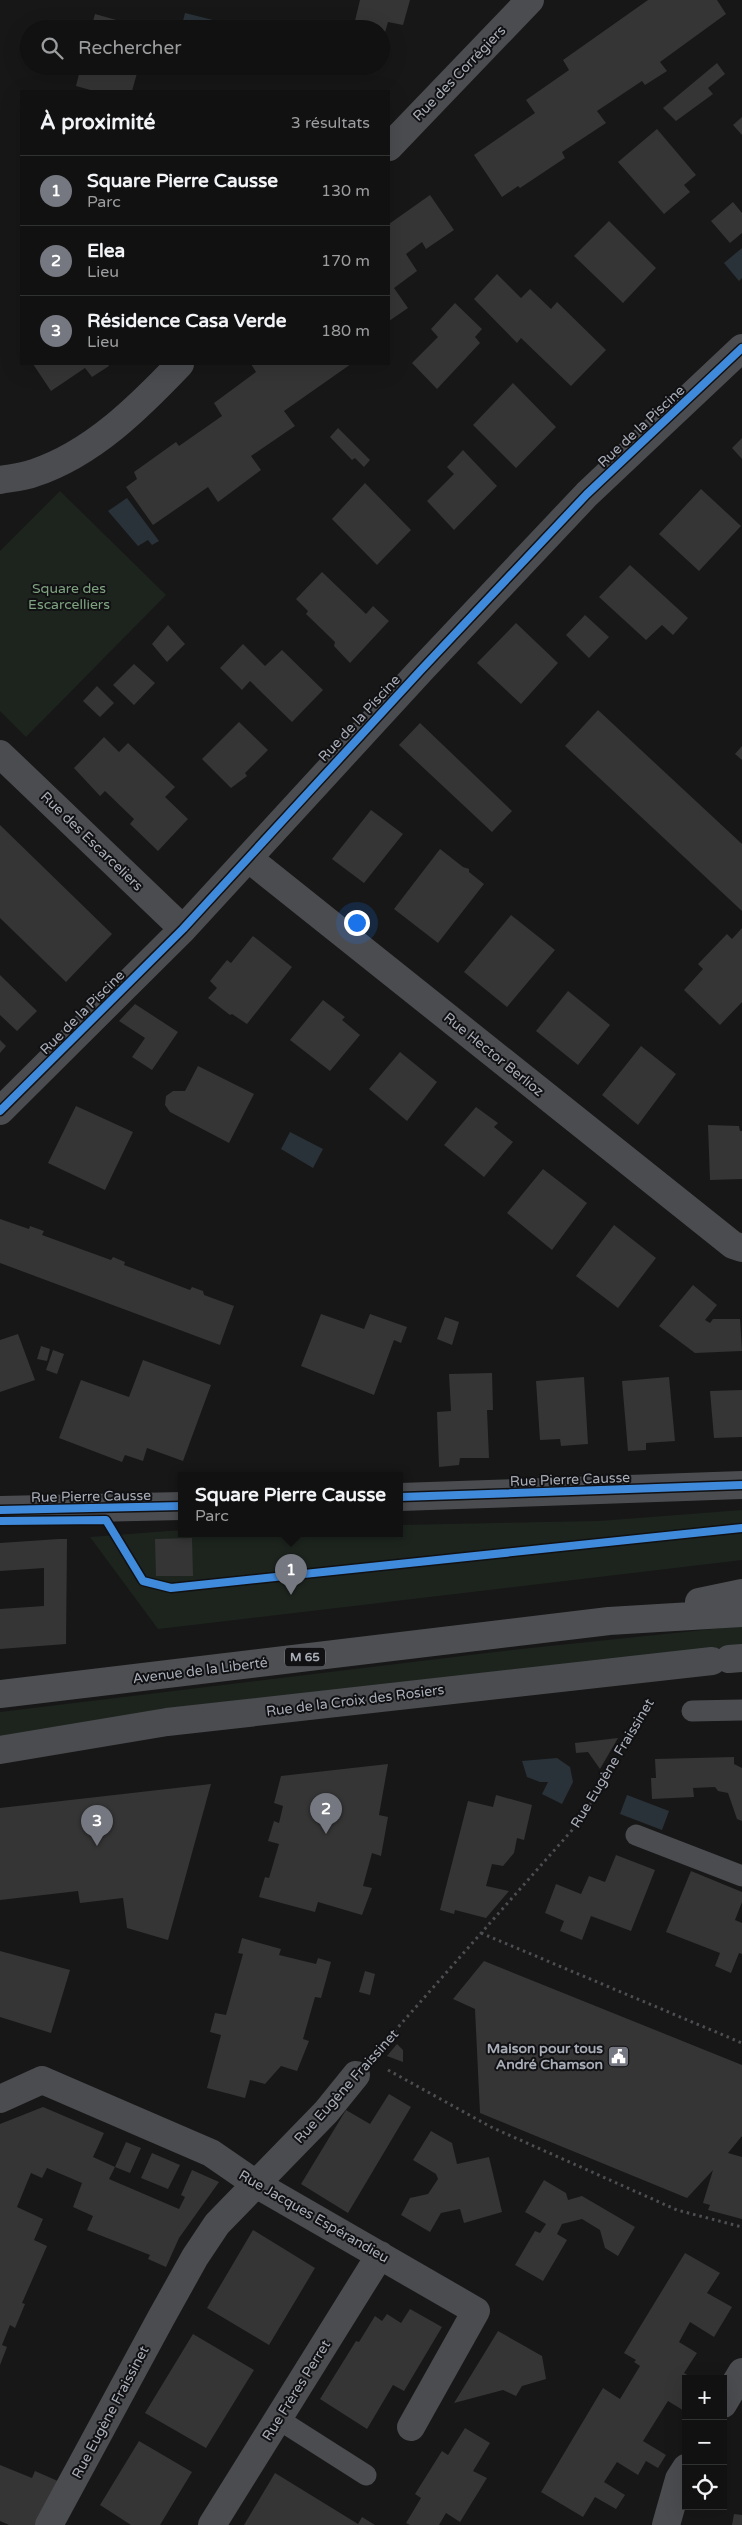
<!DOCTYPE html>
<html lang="fr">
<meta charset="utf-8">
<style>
:root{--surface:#111;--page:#1e1f1f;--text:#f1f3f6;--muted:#9c9d9f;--line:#303131;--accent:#757880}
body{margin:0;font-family:"Varela Round",sans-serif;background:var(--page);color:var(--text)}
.controls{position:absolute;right:15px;bottom:15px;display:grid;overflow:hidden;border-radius:0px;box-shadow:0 5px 20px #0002}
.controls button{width:45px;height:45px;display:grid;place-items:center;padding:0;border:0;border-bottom:1px solid var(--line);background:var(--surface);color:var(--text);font:25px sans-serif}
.you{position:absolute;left:356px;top:922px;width:18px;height:18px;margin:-12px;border:4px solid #fff;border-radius:50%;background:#1a73e8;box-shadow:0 0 0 8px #1a73e833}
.badge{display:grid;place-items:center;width:32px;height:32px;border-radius:50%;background:var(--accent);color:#fff;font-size:16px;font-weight:700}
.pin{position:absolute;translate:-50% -41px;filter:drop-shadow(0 1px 2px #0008)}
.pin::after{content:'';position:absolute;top:26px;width:18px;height:15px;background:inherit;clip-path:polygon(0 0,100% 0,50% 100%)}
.popup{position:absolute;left:178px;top:1472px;width:225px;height:65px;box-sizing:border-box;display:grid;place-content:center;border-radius:0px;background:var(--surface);filter:drop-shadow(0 1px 4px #0005);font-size:16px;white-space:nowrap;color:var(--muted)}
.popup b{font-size:19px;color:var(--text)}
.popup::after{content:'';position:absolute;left:50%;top:100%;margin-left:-10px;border:10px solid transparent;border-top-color:var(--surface)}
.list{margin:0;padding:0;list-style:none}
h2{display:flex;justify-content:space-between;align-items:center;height:65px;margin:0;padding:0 20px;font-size:21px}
h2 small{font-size:16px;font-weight:400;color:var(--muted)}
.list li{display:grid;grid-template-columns:32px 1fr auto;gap:15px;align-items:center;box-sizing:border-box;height:70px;padding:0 20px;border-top:1px solid var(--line)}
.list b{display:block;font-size:19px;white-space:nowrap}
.list p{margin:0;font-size:16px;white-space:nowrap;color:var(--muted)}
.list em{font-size:16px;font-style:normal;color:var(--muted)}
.icon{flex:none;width:28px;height:28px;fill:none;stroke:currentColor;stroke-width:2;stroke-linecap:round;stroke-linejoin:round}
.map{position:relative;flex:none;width:742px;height:2525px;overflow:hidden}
.search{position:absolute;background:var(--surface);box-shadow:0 5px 20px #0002;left:20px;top:20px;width:370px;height:55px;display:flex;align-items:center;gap:12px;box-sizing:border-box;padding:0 18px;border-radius:28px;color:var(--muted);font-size:19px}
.panel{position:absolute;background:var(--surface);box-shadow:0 5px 20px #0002;left:20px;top:90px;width:370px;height:275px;border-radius:0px}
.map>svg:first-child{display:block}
.green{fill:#1d241e}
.water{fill:#2a3239}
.building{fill:#353536}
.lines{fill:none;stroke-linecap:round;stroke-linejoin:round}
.path{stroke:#4d4e52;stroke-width:3;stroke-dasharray:2.5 4;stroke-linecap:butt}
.lane{stroke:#4b4c50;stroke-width:21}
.street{stroke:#4b4c50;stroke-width:28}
.primary{stroke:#4d4f52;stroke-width:28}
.cycleway-casing{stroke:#111113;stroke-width:11}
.cycleway{stroke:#408adc;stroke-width:8}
.labels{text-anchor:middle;stroke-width:4;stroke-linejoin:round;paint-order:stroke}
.shield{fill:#111113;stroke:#7b7e86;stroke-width:1}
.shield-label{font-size:12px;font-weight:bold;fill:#a8adb8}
.street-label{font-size:14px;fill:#a8adb8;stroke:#111113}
.park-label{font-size:14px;fill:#7fa381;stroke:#111113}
.poi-label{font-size:14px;font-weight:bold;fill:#a8adb8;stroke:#111113;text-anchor:end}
</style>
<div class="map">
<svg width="742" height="2525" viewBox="0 0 742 2525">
<rect width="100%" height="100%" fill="#171717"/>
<!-- green -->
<path class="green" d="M60,491L166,595L26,737L0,711V551Z
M742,1510V1560L158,1629L90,1537L182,1530V1534H400V1525L599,1521Z
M742,1626V1649L0,1738V1712L521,1649Z"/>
<!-- water -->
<path class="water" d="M185,13L225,23L224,29H181Z
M742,248V278L739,281L724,263Z
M127,498L159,541L152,545L148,540L138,546L108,511Z
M290,1132L323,1149L313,1168L281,1149Z
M557,1758L570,1767L573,1782L562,1804L542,1794L548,1782H540L527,1777L522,1761Z
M627,1795L669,1811L662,1830L620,1814Z"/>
<!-- building -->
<path class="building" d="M360,0H410L403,25L388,22L382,43L381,29H353Z
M648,0H717L726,14L660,62L667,71L645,85L642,81L597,111L606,123L562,152L565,158L520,188L518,186L502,197L474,155L535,113L526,100L569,70L563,60Z
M95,14L145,28V29H91Z
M717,63L725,74L708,88L713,94L676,121L663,108Z
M81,66H139L132,91H94L76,86Z
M742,117V135L733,125Z
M657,129L696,175L684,185L690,192L664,214L618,162Z
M430,195L454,230L426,249L422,242L406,254L417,271L394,288L408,308L389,321V224Z
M733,202L742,213V233L730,243L711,221Z
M609,221L656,268L623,303L574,256Z
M497,274L521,298L530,289L551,309L557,302L606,350L571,386L521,338L517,343L474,299Z
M455,303L482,329L475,337L480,343L437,389L412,363L438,337L431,329Z
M33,364H108L109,366L92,377L85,368L51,391Z
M251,364H351L284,411L295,426L251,456L261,470L218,502L208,487L153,525L126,487L137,479L134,472L176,442L179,446L222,416L214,403L256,372Z
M513,383L556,427L516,468L473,425Z
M338,428L370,460L364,467L355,458L352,460L330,437Z
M742,438V459L732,448Z
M463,450L497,486L454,530L427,501L454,474L447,467Z
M365,483L411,530L377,565L332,519Z
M701,489L741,526L699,571L659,534Z
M630,565L688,618L673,635L662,625L646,640L599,597Z
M322,572L366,614L373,606L389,621L350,663L334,646L335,642L306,614L308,611L296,599Z
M585,615L609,637L589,658L566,635Z
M516,623L558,663L521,704L477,663Z
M168,625L185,644L167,662L152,644Z
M243,644L265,666L282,650L323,690L292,722L250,681L242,690L220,668Z
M134,664L155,683L134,705L113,685Z
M97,686L114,703L100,717L83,701Z
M598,710L742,844V911L565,746Z
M239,722L268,750L245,773L247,776L231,788L202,759Z
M420,723L512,811L492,832L399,745Z
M104,737L119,752L128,743L175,787L165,797L188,819L158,851L130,824L134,819L105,791L100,796L74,768Z
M742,746V760L735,754Z
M371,810L403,834L364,883L332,859Z
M0,825L112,934L66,982L0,918Z
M440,849L463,867L469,869V872L484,884L438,943L394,909Z
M511,915L555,950L507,1007L464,972Z
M742,928V1002L720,1025L684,990L703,969L698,964L727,934L732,939Z
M253,936L292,967L247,1024L232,1014L230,1015L208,998L217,988L210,981L227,960L231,963Z
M0,975L37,1011L17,1031L0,1015Z
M568,991L610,1025L578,1065L536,1031Z
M323,1000L345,1017L342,1020L360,1035L330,1071L290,1040Z
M135,1004L178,1032L152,1070L132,1057L145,1038L119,1021Z
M0,1040L6,1046L0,1053Z
M641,1046L676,1074L638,1125L602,1095Z
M400,1052L437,1082L407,1121L369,1089Z
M198,1066L254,1094L229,1143L170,1112L165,1105L166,1096L173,1091H185Z
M76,1106L133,1132L105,1190L48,1163Z
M476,1107L498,1123L494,1127L513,1142L484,1177L444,1145Z
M708,1125L739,1126L740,1131H742V1179L710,1180Z
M543,1169L587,1203L552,1250L507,1213Z
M0,1219L29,1229L30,1226L44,1231L42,1235L111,1260L113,1257L125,1262L124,1265L190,1290L192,1287L203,1291L204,1295L234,1306L220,1345L0,1263Z
M614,1225L656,1258L618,1308L576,1276Z
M693,1285L717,1305L705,1320L710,1323L713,1319H740L742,1351L695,1353L659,1326Z
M321,1314L364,1329L370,1314L407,1327L401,1343L394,1340L374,1395L301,1366Z
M445,1317L459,1322L452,1345L437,1339Z
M18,1334L35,1380L0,1392V1340Z
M41,1346L50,1349L47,1361L37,1359Z
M53,1350L64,1354L57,1374L46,1370Z
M143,1360L211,1385L183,1461L147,1448L143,1461L125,1455L122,1462L59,1438L81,1380L129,1397Z
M492,1373L493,1410H487L489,1458H460L459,1465L439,1467L437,1412L451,1411L449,1374Z
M584,1377L588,1444L561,1446L560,1439L540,1440L536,1381Z
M669,1377L675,1441L646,1443V1450L628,1451L622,1381Z
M742,1390V1437L714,1438L710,1391Z
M192,1538L193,1576H156L155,1539Z
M59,1539H67L66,1644L0,1649V1609L44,1606V1568L0,1571V1543Z
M618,1738L600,1769L588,1752L576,1753L575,1743Z
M734,1757V1764L742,1768V1821L737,1819L728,1793L718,1791L715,1787L693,1788L694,1797L652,1799L651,1778H656L655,1759Z
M388,1764L379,1815L388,1817L381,1856L372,1853L363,1886L372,1888L362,1915L318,1902L315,1912L259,1897L265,1877L269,1878L279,1844L268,1841L274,1821L279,1823L283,1806L274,1803L281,1776Z
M211,1784L168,1940L127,1928L123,1898L80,1903L78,1891L0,1900V1808Z
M496,1795L532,1805L524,1840L517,1838L514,1853L503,1866L492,1864L486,1886L509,1891L486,1918L455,1910L454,1914L440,1910L468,1801L493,1807Z
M616,1855L655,1870L631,1931L591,1916L582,1940L560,1931L564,1921L545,1913L556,1884L581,1894L589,1876L605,1882Z
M691,1871L742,1892V1902L735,1920L742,1923V1954L739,1953L731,1973L715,1966L720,1953L666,1932Z
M242,1938L281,1949L279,1955L316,1964L318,1958L331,1962L321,1998L315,1997L303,2039L309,2041L297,2071L281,2066L265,2084L250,2080L245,2098L207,2088L221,2035L210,2032L215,2013L226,2015L243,1954L238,1953Z
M0,1951L70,1970L51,2033L0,2017Z
M484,1961L742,2065V2136L728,2153L742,2157V2219L708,2210L710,2205L703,2203L713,2170L687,2198L480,2113L475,2009L453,1999Z
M365,1971L375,1974L370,1995L359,1992Z
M397,2044L403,2050V2062L387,2056Z
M389,2094L411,2107L348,2213L301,2184L346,2110L370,2124Z
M43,2107L104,2133L93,2157L115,2167L126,2142L141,2148L130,2173L115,2167L109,2179L179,2209L185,2197L181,2195L192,2170L219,2182L179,2238L166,2267L148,2259L150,2255L87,2230L93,2216L73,2207L82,2183L47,2168L42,2178L31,2173L17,2207L43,2219L34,2240L47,2246L22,2303L25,2304L15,2328L10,2325L2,2345L7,2347L0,2365V2124Z
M431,2131L452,2143L457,2164L489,2157L502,2212L464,2223L460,2209L441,2213L430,2232L401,2215L410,2198L428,2194L438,2179L436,2174L413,2160Z
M152,2153L180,2165L168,2189L141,2178Z
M544,2180L566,2193L568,2200L582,2196L635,2227L618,2256L605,2248L600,2230L582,2219L562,2224L557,2234L567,2240L543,2281L515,2265L535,2231L540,2233L546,2224L525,2212Z
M253,2230L315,2268L269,2345L207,2308Z
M685,2253L720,2273L707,2293L732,2307L714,2337L690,2322L679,2342L697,2353L684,2373L694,2379H686V2412L668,2401L643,2441L666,2455L658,2468L646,2461L638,2475L617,2462L604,2482L625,2495L616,2509L595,2497L583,2517L541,2492L603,2388L620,2399L640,2366L634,2362L636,2360L624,2353Z
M410,2309L442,2327L404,2391L393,2385L367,2429L320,2399L356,2341L359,2342L375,2316L382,2321L387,2314L401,2323Z
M498,2331L542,2356L546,2379L522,2386L516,2396L503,2390L454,2403Z
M193,2334L254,2370L206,2448L145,2413Z
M465,2428L490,2443L473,2471L487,2478L460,2522L446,2513L439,2525H410L406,2523L421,2498L415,2494L442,2451L448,2455Z
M139,2441L192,2472L160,2525H131L100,2505Z
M0,2465L32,2478L35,2471L60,2482L38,2525H9L0,2521Z
M275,2473L358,2524L362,2517L375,2525H244Z
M734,2514L742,2515V2525H732Z"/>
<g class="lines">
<!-- path -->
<path class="path" d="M481,1933L742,2043
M377,2051L581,1820L649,1700
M388,2070L491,2127L677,2210L742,2227"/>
<!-- lane -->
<path class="lane" d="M692,1711L742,1710
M636,1835L742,1876
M278,2419L366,2475"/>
<!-- street -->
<path class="street" d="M389,147L530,0
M0,480C11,478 23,477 34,473C92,454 139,407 180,364
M0,754L183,929
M248,858L733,1245L742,1248
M0,1111L183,929L421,670L587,494L742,348
M400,1497L742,1485
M0,1510L182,1506
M729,1659L742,1658
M0,1750L167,1722L712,1661
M0,2099L42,2080L211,2153L256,2184L476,2311L411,2427
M723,2404L742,2372
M49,2525L161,2318L195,2257L217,2224L326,2112L356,2075
M212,2525L380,2255
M666,2525L679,2479L686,2468"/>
<!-- primary -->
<path class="primary" d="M699,1602L742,1593
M0,1694L609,1621L742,1613"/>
<defs>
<path id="cycleway" d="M0,1111L183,929L421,670L587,494L742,348
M400,1497L742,1485
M0,1510L182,1506
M0,1521L106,1520L143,1581L171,1588L742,1528"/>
</defs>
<!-- cycleway casing -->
<use href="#cycleway" class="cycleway-casing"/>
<!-- cycleway -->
<use href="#cycleway" class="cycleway"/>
</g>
<!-- icons -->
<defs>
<symbol id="civic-square" viewBox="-11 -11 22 22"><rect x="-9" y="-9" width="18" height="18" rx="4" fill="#757880" stroke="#111113"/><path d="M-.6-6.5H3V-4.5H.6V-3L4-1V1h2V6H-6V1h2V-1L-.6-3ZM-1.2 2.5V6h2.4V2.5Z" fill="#fff"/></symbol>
</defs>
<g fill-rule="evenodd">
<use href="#civic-square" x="606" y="2044" width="25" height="25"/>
</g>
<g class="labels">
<!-- shield labels -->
<rect class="shield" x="285" y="1647.5" width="40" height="19" rx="4"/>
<g class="shield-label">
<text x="305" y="1661">M 65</text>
</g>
<!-- street labels -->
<g class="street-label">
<text transform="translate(459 73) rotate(-46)" y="5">Rue des Corrégiers</text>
<text transform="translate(641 426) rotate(-43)" y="5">Rue de la Piscine</text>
<text transform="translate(359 718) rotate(-47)" y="5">Rue de la Piscine</text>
<text transform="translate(92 841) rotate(44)" y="5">Rue des Escarceliers</text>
<text transform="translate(82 1012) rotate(-45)" y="5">Rue de la Piscine</text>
<text transform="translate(494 1054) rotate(39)" y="5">Rue Hector Berlioz</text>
<text transform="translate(570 1479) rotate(-2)" y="5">Rue Pierre Causse</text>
<text transform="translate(91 1496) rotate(-1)" y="5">Rue Pierre Causse</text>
<text transform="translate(200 1670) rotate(-7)" y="5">Avenue de la Liberté</text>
<text transform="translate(355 1700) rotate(-7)" y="5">Rue de la Croix des Rosiers</text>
<text transform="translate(612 1763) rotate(-59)" y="5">Rue Eugène Fraissinet</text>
<text transform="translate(346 2086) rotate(-48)" y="5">Rue Eugène Fraissinet</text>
<text transform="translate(314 2216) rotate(30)" y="5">Rue Jacques Espérandieu</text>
<text transform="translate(296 2390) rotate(-58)" y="5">Rue Frères Perret</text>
<text transform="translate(110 2412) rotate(-62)" y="5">Rue Eugène Fraissinet</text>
</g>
<!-- park labels -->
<g class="park-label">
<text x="69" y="593">Square des<tspan x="69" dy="16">Escarcelliers</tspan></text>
</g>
<!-- poi labels -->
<g class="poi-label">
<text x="603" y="2053">Maison pour tous<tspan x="603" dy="16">André Chamson</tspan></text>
</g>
</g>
</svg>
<div class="controls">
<button>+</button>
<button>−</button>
<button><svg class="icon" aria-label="locate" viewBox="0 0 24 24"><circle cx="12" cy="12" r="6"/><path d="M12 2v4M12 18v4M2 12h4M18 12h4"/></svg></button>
</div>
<div class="you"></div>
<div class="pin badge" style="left:291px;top:1595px">1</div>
<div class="popup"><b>Square Pierre Causse</b>Parc</div>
<div class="pin badge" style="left:326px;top:1834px">2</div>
<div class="pin badge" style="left:97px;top:1846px">3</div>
<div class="search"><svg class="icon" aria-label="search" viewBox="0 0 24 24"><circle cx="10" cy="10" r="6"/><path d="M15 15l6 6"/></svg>Rechercher</div>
<section class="panel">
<h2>À proximité<small>3 résultats</small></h2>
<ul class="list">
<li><span class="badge">1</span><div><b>Square Pierre Causse</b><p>Parc</p></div><em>130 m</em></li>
<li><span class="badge">2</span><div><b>Elea</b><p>Lieu</p></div><em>170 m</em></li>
<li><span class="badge">3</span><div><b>Résidence Casa Verde</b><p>Lieu</p></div><em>180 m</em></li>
</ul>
</section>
</div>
